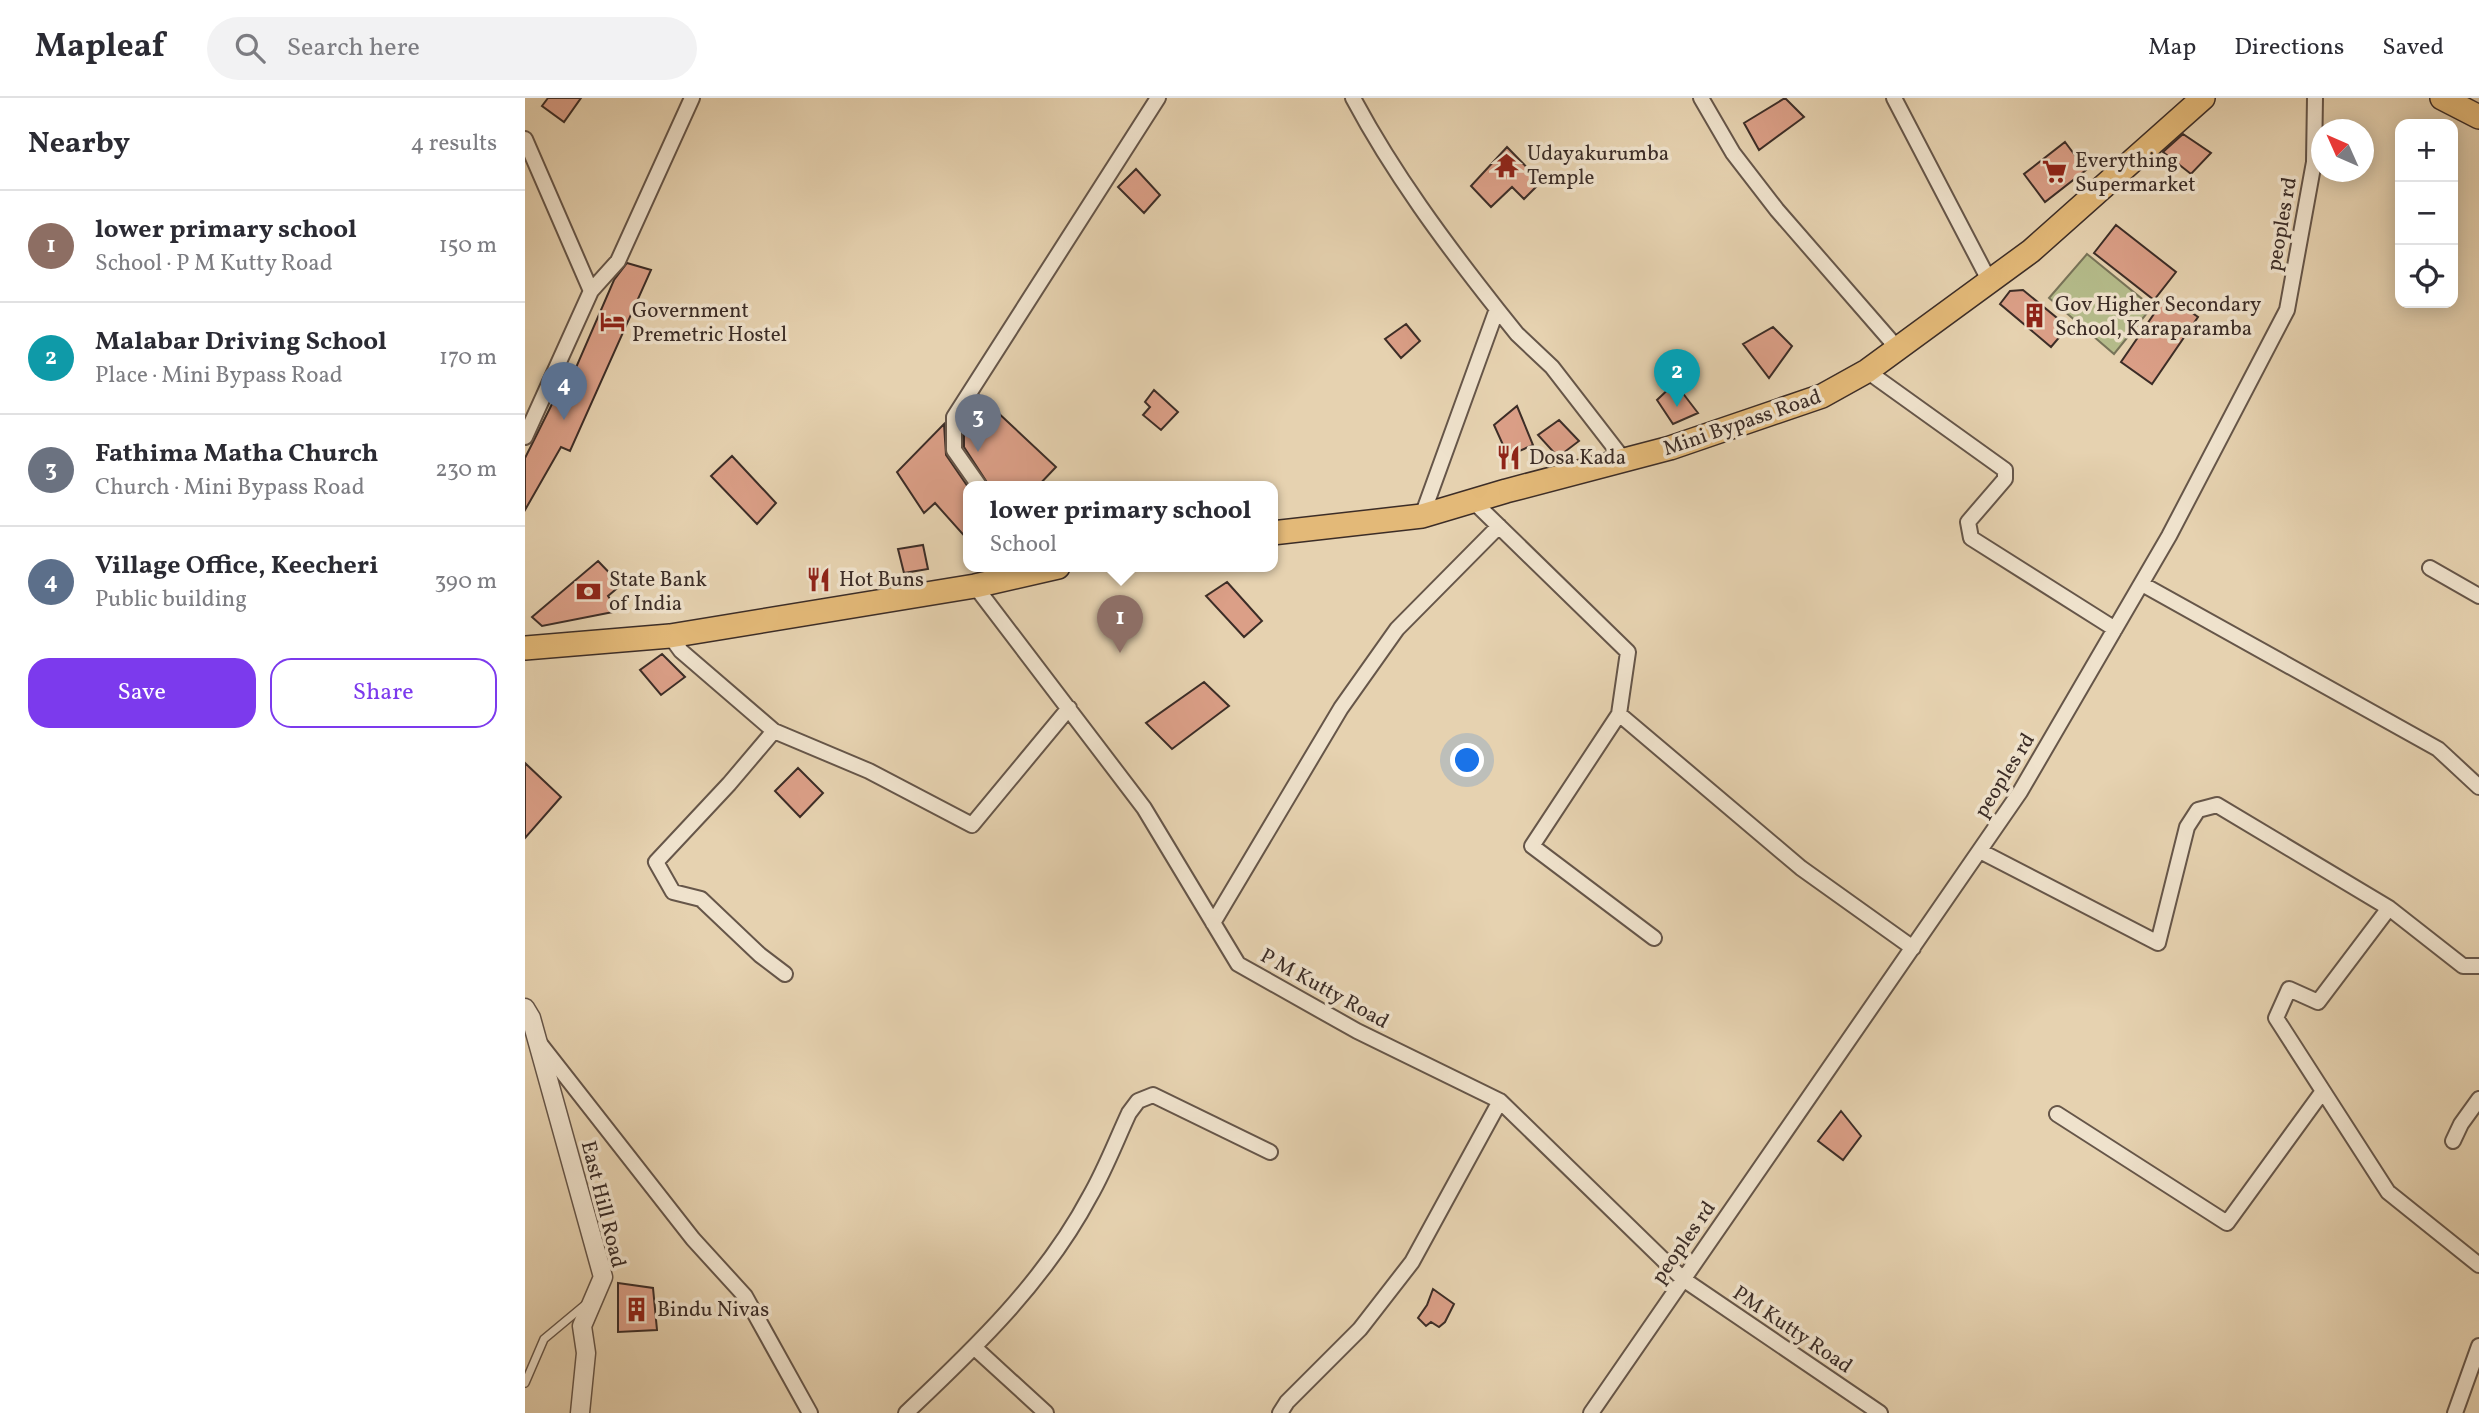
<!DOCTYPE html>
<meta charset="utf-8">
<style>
:root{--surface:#fff;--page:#f2f2f3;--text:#2b2b33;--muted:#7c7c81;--line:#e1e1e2;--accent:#7c3aed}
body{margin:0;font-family:Vollkorn,serif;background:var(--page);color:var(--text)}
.controls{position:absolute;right:21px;top:21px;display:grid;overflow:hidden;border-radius:14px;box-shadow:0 4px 18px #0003}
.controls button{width:63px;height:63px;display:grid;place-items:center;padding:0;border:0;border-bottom:2px solid var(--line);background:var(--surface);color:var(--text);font:35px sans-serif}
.compass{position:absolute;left:1786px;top:21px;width:63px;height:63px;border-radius:50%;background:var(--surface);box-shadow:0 4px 18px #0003;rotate:315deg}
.you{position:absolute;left:943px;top:663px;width:24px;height:24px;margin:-18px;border:5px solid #fff;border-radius:50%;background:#1a73e8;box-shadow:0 0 0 10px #1a73e833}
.badge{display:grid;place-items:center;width:46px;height:46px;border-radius:50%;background:var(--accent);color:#fff;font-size:23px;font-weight:700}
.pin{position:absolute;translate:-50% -58px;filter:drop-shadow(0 2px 4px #0008)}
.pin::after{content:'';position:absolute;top:37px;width:24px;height:21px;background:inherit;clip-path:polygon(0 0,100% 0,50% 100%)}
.popup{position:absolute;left:438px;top:383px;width:315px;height:91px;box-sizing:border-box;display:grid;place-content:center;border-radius:14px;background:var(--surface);filter:drop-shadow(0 2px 5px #0005);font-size:23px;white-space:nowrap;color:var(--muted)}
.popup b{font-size:26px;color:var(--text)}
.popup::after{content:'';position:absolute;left:50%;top:100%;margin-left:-14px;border:14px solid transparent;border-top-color:var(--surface)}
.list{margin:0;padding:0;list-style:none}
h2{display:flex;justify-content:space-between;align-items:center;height:91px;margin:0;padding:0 28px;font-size:30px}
h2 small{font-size:23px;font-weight:400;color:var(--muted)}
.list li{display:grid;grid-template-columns:46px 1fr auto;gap:21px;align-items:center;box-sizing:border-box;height:112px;padding:0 28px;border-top:2px solid var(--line)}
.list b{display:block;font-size:26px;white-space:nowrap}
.list p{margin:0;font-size:23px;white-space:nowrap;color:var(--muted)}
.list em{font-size:23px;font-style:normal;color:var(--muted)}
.actions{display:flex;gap:14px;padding:21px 28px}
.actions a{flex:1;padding:16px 0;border:2px solid var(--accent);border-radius:21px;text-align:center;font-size:24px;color:var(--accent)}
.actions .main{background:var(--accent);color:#fff}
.icon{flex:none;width:38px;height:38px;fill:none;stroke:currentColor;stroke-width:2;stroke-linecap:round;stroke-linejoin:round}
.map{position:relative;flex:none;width:1954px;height:1315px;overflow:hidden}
header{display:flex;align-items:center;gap:42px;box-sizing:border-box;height:98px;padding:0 35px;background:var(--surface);border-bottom:2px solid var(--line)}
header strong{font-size:33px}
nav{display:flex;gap:38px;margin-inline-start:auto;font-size:24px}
.search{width:490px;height:63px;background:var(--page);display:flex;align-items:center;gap:18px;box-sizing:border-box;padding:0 24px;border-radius:38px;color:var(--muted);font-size:26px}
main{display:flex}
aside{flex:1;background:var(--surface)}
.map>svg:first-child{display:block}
.green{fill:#b5bc8b;stroke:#787459;stroke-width:2}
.building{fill:#db9f87;stroke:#3c2d27;stroke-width:2}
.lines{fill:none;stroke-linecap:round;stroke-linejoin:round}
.service-casing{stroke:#665649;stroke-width:10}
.minor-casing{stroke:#665649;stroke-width:18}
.tertiary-casing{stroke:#665649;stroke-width:21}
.primary-casing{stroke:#3c2d27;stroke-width:26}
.service{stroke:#efe2cc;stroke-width:7}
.minor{stroke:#efe2cc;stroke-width:14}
.tertiary{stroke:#efe2cc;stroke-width:18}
.primary{stroke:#e3b978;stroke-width:23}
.labels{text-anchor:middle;stroke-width:7;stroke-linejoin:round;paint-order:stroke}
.poi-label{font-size:21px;fill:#3c2d27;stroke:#efe2cc;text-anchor:start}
.street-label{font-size:21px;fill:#3c2d27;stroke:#efe2cc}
</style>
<header>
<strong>Mapleaf</strong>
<div class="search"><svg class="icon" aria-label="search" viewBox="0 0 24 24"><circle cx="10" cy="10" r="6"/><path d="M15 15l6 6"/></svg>Search here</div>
<nav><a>Map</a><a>Directions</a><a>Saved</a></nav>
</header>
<main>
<aside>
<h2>Nearby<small>4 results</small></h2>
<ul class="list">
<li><span class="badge" style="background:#8d6e63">1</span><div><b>lower primary school</b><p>School · P M Kutty Road</p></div><em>150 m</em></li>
<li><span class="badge" style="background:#0f9aa8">2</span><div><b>Malabar Driving School</b><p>Place · Mini Bypass Road</p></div><em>170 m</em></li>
<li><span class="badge" style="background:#6b7280">3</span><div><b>Fathima Matha Church</b><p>Church · Mini Bypass Road</p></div><em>230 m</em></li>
<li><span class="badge" style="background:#5c6f8a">4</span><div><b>Village Office, Keecheri</b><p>Public building</p></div><em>390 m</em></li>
</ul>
<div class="actions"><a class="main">Save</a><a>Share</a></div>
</aside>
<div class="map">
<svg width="1954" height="1315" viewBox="0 0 1954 1315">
<rect width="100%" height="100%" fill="#e6d2b0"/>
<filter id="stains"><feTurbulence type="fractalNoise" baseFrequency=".00286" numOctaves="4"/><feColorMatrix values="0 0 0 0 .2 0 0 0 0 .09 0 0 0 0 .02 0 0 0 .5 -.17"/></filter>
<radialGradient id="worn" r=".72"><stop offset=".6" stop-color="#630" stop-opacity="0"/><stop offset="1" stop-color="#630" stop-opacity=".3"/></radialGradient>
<!-- green -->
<path class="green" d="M1562,156L1627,209L1589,256L1524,200Z"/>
<!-- building -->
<path class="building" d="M23,0H56L39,24L17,8Z
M1260,0L1279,19L1234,52L1219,25Z
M1658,36L1686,55L1666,76L1638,54Z
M1540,44L1561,72L1520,104L1499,76Z
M982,49L1016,84L999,101L987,89L966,109L946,88Z
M611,71L635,97L619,115L593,89Z
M1591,127L1651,174L1629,202L1569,155Z
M102,165L126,172L45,353L36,349L0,412V360L34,292L40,295L89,182Z
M1498,192L1543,229L1526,249L1475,206L1485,193Z
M1642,197L1673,219L1627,286L1596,264Z
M881,226L895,243L876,260L860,241Z
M1248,229L1267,248L1244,280L1218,246Z
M1150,285L1173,315L1148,326L1132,302Z
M629,292L653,314L636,332L618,317L625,309L620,304Z
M454,297L531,369L512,389H465L439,349V322Z
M992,308L1008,347L983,358L969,327Z
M1034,322L1054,343L1033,359L1013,337Z
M419,326L421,357L443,389V442L410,405L399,415L372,374Z
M207,358L251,405L232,426L186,378Z
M398,447L403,471L379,475L373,451Z
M73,463L96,487L83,498L93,513L17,528L7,519Z
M702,484L737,523L719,539L681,498Z
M137,556L160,579L136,597L115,572Z
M679,584L704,608L647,651L621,625Z
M0,665L36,699L0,740Z
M273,670L298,695L275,719L250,693Z
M1316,1013L1336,1038L1318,1062L1293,1043Z
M93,1185L128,1190L132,1232L93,1234Z
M908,1191L929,1206L920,1224L914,1229L906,1224L901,1228L893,1220L902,1207Z"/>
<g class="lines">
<defs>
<path id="service" d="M0,1285L19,1241L61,1206"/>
<path id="minor" d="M828,0C868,75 919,144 972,211L897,418
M1176,0L1208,55L1252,112L1373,251
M1369,0L1465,184
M0,41L66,193L0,339
M66,193L93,163L167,0
M972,211L992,236L1027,269L1099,362
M1342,273L1480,372V381L1443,424L1446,440L1590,531
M455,389L429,352V319L633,0
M948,403L1103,554L1094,616L1007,748L1129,840
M1905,470L1954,498
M1617,486L1913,651L1954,689
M450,488L619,710L713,866L832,933L975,1003L1158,1181L1355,1315
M145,538L156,553L249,633L204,686L131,764L148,794L176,801L235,857L260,876
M1094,616L1276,770L1388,850
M249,633L344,673L447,727L544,610
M1455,753L1633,845L1662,729L1673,712L1692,707L1864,810L1938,868H1954
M1864,810L1793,904L1764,891L1751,920L1863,1094L1954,1167
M688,825L816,610L872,531L974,428
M16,947L168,1141L220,1198L285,1315
M1532,1016L1702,1125L1798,993
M1928,1043L1936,1026L1954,1001
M450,1250L521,1315
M381,1315C450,1250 520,1183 565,1098C580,1072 591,1043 604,1015L613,1003L628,997L745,1054
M755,1315L762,1304L835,1231L887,1164L975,1003
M1066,1315L1495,694L1644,438L1762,212L1789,64L1790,0
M1930,1315L1954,1248"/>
<path id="tertiary" d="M0,910L6,920L78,1179L57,1228L61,1255L55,1315"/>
<path id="primary" d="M1917,0L1954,19
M747,435L897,418L981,393L1145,350L1297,298L1342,273L1506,153L1678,0
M0,550L145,538L450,488L533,469"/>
</defs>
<!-- service casing -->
<use href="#service" class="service-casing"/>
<!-- minor casing -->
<use href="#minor" class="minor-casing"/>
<!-- tertiary casing -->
<use href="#tertiary" class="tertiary-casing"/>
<!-- primary casing -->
<use href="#primary" class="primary-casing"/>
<!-- service -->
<use href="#service" class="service"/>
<!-- minor -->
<use href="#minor" class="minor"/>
<!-- tertiary -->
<use href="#tertiary" class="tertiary"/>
<!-- primary -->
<use href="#primary" class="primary"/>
</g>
<!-- icons -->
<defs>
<symbol id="temple-bare" viewBox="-9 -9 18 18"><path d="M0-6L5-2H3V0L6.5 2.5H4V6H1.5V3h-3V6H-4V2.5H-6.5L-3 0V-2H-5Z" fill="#8f2418" stroke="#efe2cc" stroke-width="2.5" paint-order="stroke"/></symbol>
<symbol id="supermarket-bare" viewBox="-9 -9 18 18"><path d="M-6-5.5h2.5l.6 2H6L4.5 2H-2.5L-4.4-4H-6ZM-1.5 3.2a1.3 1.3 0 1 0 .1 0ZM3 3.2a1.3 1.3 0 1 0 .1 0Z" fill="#8f2418" stroke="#efe2cc" stroke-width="2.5" paint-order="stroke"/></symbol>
<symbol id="building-bare" viewBox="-9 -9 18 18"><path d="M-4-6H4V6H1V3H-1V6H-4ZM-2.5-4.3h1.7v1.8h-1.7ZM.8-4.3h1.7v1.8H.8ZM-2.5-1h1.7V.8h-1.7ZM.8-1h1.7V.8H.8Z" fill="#8f2418" stroke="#efe2cc" stroke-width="2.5" paint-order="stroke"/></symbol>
<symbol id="hotel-bare" viewBox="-9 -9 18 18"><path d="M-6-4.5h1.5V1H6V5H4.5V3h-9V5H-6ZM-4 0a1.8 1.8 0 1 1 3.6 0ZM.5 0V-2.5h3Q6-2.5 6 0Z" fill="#8f2418" stroke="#efe2cc" stroke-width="2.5" paint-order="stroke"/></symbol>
<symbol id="restaurant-bare" viewBox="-9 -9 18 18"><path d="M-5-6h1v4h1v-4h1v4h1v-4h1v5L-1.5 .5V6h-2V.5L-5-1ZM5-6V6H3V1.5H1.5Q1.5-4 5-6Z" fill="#8f2418" stroke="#efe2cc" stroke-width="2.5" paint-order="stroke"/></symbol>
<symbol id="bank-bare" viewBox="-9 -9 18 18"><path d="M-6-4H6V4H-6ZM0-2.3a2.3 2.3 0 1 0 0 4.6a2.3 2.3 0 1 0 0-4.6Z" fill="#8f2418" stroke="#efe2cc" stroke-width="2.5" paint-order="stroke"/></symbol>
</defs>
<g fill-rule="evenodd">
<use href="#temple-bare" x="964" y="50" width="35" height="35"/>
<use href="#supermarket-bare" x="1512" y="56" width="35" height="35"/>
<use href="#building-bare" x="1492" y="200" width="35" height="35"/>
<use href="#hotel-bare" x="70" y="206" width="35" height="35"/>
<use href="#restaurant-bare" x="966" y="342" width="35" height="35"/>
<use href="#restaurant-bare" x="276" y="464" width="35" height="35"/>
<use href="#bank-bare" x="46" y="476" width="35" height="35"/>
<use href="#building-bare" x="94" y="1194" width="35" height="35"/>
</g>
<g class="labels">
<!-- poi labels -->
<g class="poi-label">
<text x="1002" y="62">Udayakurumba<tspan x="1002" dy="24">Temple</tspan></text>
<text x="1550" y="69">Everything<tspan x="1550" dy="24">Supermarket</tspan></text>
<text x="1530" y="213">Gov Higher Secondary<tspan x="1530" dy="24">School, Karaparamba</tspan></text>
<text x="107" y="219">Government<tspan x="107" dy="24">Premetric Hostel</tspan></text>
<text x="1004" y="366">Dosa Kada</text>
<text x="84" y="488">State Bank<tspan x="84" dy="24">of India</tspan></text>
<text x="314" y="488">Hot Buns</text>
<text x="132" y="1218">Bindu Nivas</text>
</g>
<!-- street labels -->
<g class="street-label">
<text transform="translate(1756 126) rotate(-80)" y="7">peoples rd</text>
<text transform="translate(1217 324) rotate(-19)" y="7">Mini Bypass Road</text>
<text transform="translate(1479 677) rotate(-58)" y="7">peoples rd</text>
<text transform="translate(800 890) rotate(29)" y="7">P M Kutty Road</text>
<text transform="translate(79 1106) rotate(76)" y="7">East Hill Road</text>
<text transform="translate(1158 1144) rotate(-55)" y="7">peoples rd</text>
<text transform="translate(1268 1231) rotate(34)" y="7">PM Kutty Road</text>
</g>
</g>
<rect width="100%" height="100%" filter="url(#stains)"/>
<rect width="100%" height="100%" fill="url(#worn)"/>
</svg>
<div class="controls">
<button>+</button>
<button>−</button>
<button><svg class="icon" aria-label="locate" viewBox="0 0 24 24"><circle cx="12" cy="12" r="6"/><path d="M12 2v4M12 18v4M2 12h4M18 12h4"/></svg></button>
</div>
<svg class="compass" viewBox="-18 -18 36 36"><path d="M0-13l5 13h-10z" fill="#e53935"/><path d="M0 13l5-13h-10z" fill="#7c7c81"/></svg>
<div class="you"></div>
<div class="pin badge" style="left:595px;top:555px;background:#8d6e63">1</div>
<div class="popup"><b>lower primary school</b>School</div>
<div class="pin badge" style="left:1152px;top:309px;background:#0f9aa8">2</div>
<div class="pin badge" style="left:453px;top:354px;background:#6b7280">3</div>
<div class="pin badge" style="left:39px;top:322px;background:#5c6f8a">4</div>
</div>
</main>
